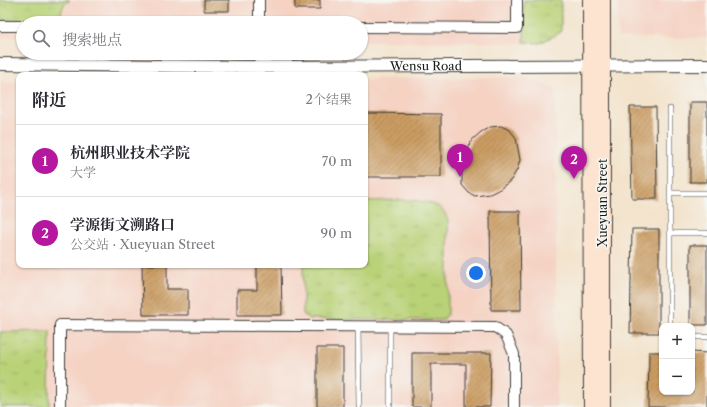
<!DOCTYPE html>
<html lang="zh">
<meta charset="utf-8">
<style>
:root{--surface:#fff;--page:#f7f7f7;--text:#2b2b33;--muted:#7c7c81;--line:#e1e1e2;--accent:#b5179e}
body{margin:0;font-family:"Libre Caslon Text","Noto Serif SC",serif;background:var(--page);color:var(--text)}
.controls{position:absolute;right:12px;bottom:12px;display:grid;overflow:hidden;border-radius:8px;box-shadow:0 1px 3px #0004}
.controls button{width:36px;height:36px;display:grid;place-items:center;padding:0;border:0;border-bottom:1px solid var(--line);background:var(--surface);color:var(--text);font:20px sans-serif}
.you{position:absolute;left:476px;top:273px;width:14px;height:14px;margin:-10px;border:3px solid #fff;border-radius:50%;background:#1a73e8;box-shadow:0 0 0 6px #1a73e833}
.badge{display:grid;place-items:center;width:26px;height:26px;border-radius:50%;background:var(--accent);color:#fff;font-size:13px;font-weight:700}
.pin{position:absolute;translate:-50% -33px;filter:drop-shadow(0 1px 2px #0008)}
.pin::after{content:'';position:absolute;top:21px;width:14px;height:12px;background:inherit;clip-path:polygon(0 0,100% 0,50% 100%)}
.list{margin:0;padding:0;list-style:none}
h2{display:flex;justify-content:space-between;align-items:center;height:52px;margin:0;padding:0 16px;font-size:17px}
h2 small{font-size:13px;font-weight:400;color:var(--muted)}
.list li{display:grid;grid-template-columns:26px 1fr auto;gap:12px;align-items:center;box-sizing:border-box;height:72px;padding:0 16px;border-top:1px solid var(--line)}
.list b{display:block;font-size:15px;white-space:nowrap}
.list p{margin:0;font-size:13px;white-space:nowrap;color:var(--muted)}
.list em{font-size:13px;font-style:normal;color:var(--muted)}
.icon{flex:none;width:22px;height:22px;fill:none;stroke:currentColor;stroke-width:2;stroke-linecap:round;stroke-linejoin:round}
.map{position:relative;flex:none;width:707px;height:407px;overflow:hidden}
.search{position:absolute;background:var(--surface);box-shadow:0 1px 3px #0004;left:16px;top:16px;width:352px;height:44px;display:flex;align-items:center;gap:10px;box-sizing:border-box;padding:0 14px;border-radius:22px;color:var(--muted);font-size:15px}
.panel{position:absolute;background:var(--surface);box-shadow:0 1px 3px #0004;left:16px;top:72px;width:352px;height:196px;border-radius:8px}
.map>svg:first-child{display:block}
.built{fill:#f5d2c2}
.grass{fill:url(#grass-tufts);stroke:#6a774a}
.building{fill:url(#building-hatch)}
.lines{fill:none;stroke-linecap:round;stroke-linejoin:round}
.service-casing{stroke:#3c3a36;stroke-width:6}
.minor-casing{stroke:#3c3a36;stroke-width:12}
.tertiary-casing{stroke:#3c3a36;stroke-width:14}
.secondary-casing{stroke:#3c3a36;stroke-width:16}
.service{stroke:#fff;stroke-width:5}
.minor{stroke:#fff;stroke-width:10}
.tertiary{stroke:#fff;stroke-width:12}
.secondary{stroke:#fde4d1;stroke-width:14}
.labels{text-anchor:middle;stroke-width:3;stroke-linejoin:round;paint-order:stroke}
.street-label{font-size:12px;fill:#1c1c1c;stroke:#f6f6f2}
</style>
<div class="map">
<svg width="707" height="407" viewBox="0 0 707 407">
<defs>
<pattern id="grass-tufts" width="24" height="20" patternUnits="userSpaceOnUse"><rect width="24" height="20" fill="#b9d277"/><path d="M3 7l-1-3M5 7V3M7 7l1-3M15 17l-1-3M17 17v-4M19 17l1-3" fill="none" stroke="#9eb466"/></pattern>
<pattern id="building-hatch" width="6" height="6" patternUnits="userSpaceOnUse"><rect width="6" height="6" fill="#cb9d63"/><path d="M-1 1l2-2M0 6l6-6M5 7l2-2" fill="none" stroke="#a47f51"/></pattern>
</defs>
<rect width="100%" height="100%" fill="#f6f6f2"/>
<filter id="ink" filterUnits="userSpaceOnUse"><feTurbulence type="fractalNoise" baseFrequency=".025" numOctaves="2"/><feDisplacementMap in="SourceGraphic" scale="8" xChannelSelector="R" yChannelSelector="G"/><feConvolveMatrix kernelMatrix="1 2 1 2 8 2 1 2 1" color-interpolation-filters="sRGB"/></filter>
<filter id="wash" filterUnits="userSpaceOnUse"><feTurbulence type="fractalNoise" baseFrequency=".012" numOctaves="4" result="noise"/><feDisplacementMap in="SourceGraphic" scale="16" xChannelSelector="R" yChannelSelector="G"/><feGaussianBlur stdDeviation="0.9" result="paint"/><feColorMatrix in="noise" values="0 0 0 0 0 0 0 0 0 0 0 0 0 0 0 0 0 1.4 0 .05"/><feComposite in="paint" operator="in"/></filter>
<g filter="url(#wash)">
<rect width="100%" height="100%" fill="#f3e3cc"/>
<!-- built -->
<path class="built" d="M0,0H561V32L540,43L361,41V23H23V37L0,36Z
M618,0H707V38H618Z
M523,77L555,89L557,407H0V82H19V265H365V79Z"/>
<!-- grass -->
<path class="grass" d="M0,0H70L64,4L59,19L0,20Z
M524,0H561V32L540,43L524,42Z
M365,201C384,201 433,195 444,212C446,215 447,218 448,221V314L443,320L309,319L303,314V265H365Z
M50,331L49,407H0V332Z"/>
<g id="blocks">
<!-- building -->
<path class="building" d="M204,0H229V11H204Z
M295,0H320V9H295Z
M690,102H707V182H690Z
M630,107H656L657,199H632Z
M365,113L441,114V177H365Z
M501,126L510,130L516,138L520,160L517,170L511,180L500,189L490,194L475,196L469,193L462,185V164L466,152L472,140L481,132L490,127Z
M490,211H520L521,310H491Z
M632,229H659V333H630Z
M690,245H707V325H690Z
M142,265H167V289H188V315H143Z
M257,265H281L282,315H237V290H257Z
M317,348H343V407H317Z
M649,352H662V392H692V352L707,353V407H648Z
M412,353H491L490,407H466V364H431V407H412Z"/>
</g>
</g>
<g filter="url(#ink)">
<use href="#blocks" fill-opacity="0" stroke="#3c3a36" stroke-width="1"/>
<g class="lines">
<defs>
<path id="service" d="M670,193H707
M670,233H707
M670,326V109
M358,327L359,407
M390,327V407
M692,337H707"/>
<path id="minor" d="M259,0V23
M0,26H23
M361,27L517,28V0
M259,67L260,53
M60,407V325L495,327L506,335L514,354V407"/>
<g id="tertiary">
<path id="s1" d="M0,64L259,67L707,65"/>
</g>
<path id="secondary" d="M590,0L591,407
M603,407V0"/>
</defs>
<!-- service casing -->
<use href="#service" class="service-casing"/>
<!-- minor casing -->
<use href="#minor" class="minor-casing"/>
<!-- tertiary casing -->
<use href="#tertiary" class="tertiary-casing"/>
<!-- secondary casing -->
<use href="#secondary" class="secondary-casing"/>
<!-- service -->
<use href="#service" class="service"/>
<!-- minor -->
<use href="#minor" class="minor"/>
<!-- tertiary -->
<use href="#tertiary" class="tertiary"/>
<!-- secondary -->
<use href="#secondary" class="secondary"/>
</g>
</g>
<g class="labels">
<!-- street labels -->
<g class="street-label">
<text dy="4" stroke="none"><textPath href="#s1" startOffset="426">Wensu Road</textPath></text>
<text transform="translate(603 203) rotate(-90)" y="4">Xueyuan Street</text>
</g>
</g>
</svg>
<div class="controls">
<button>+</button>
<button>−</button>
</div>
<div class="you"></div>
<div class="pin badge" style="left:460px;top:177px">1</div>
<div class="pin badge" style="left:574px;top:179px">2</div>
<div class="search"><svg class="icon" aria-label="search" viewBox="0 0 24 24"><circle cx="10" cy="10" r="6"/><path d="M15 15l6 6"/></svg>搜索地点</div>
<section class="panel">
<h2>附近<small>2个结果</small></h2>
<ul class="list">
<li><span class="badge">1</span><div><b>杭州职业技术学院</b><p>大学</p></div><em>70 m</em></li>
<li><span class="badge">2</span><div><b>学源街文溯路口</b><p>公交站 · Xueyuan Street</p></div><em>90 m</em></li>
</ul>
</section>
</div>
